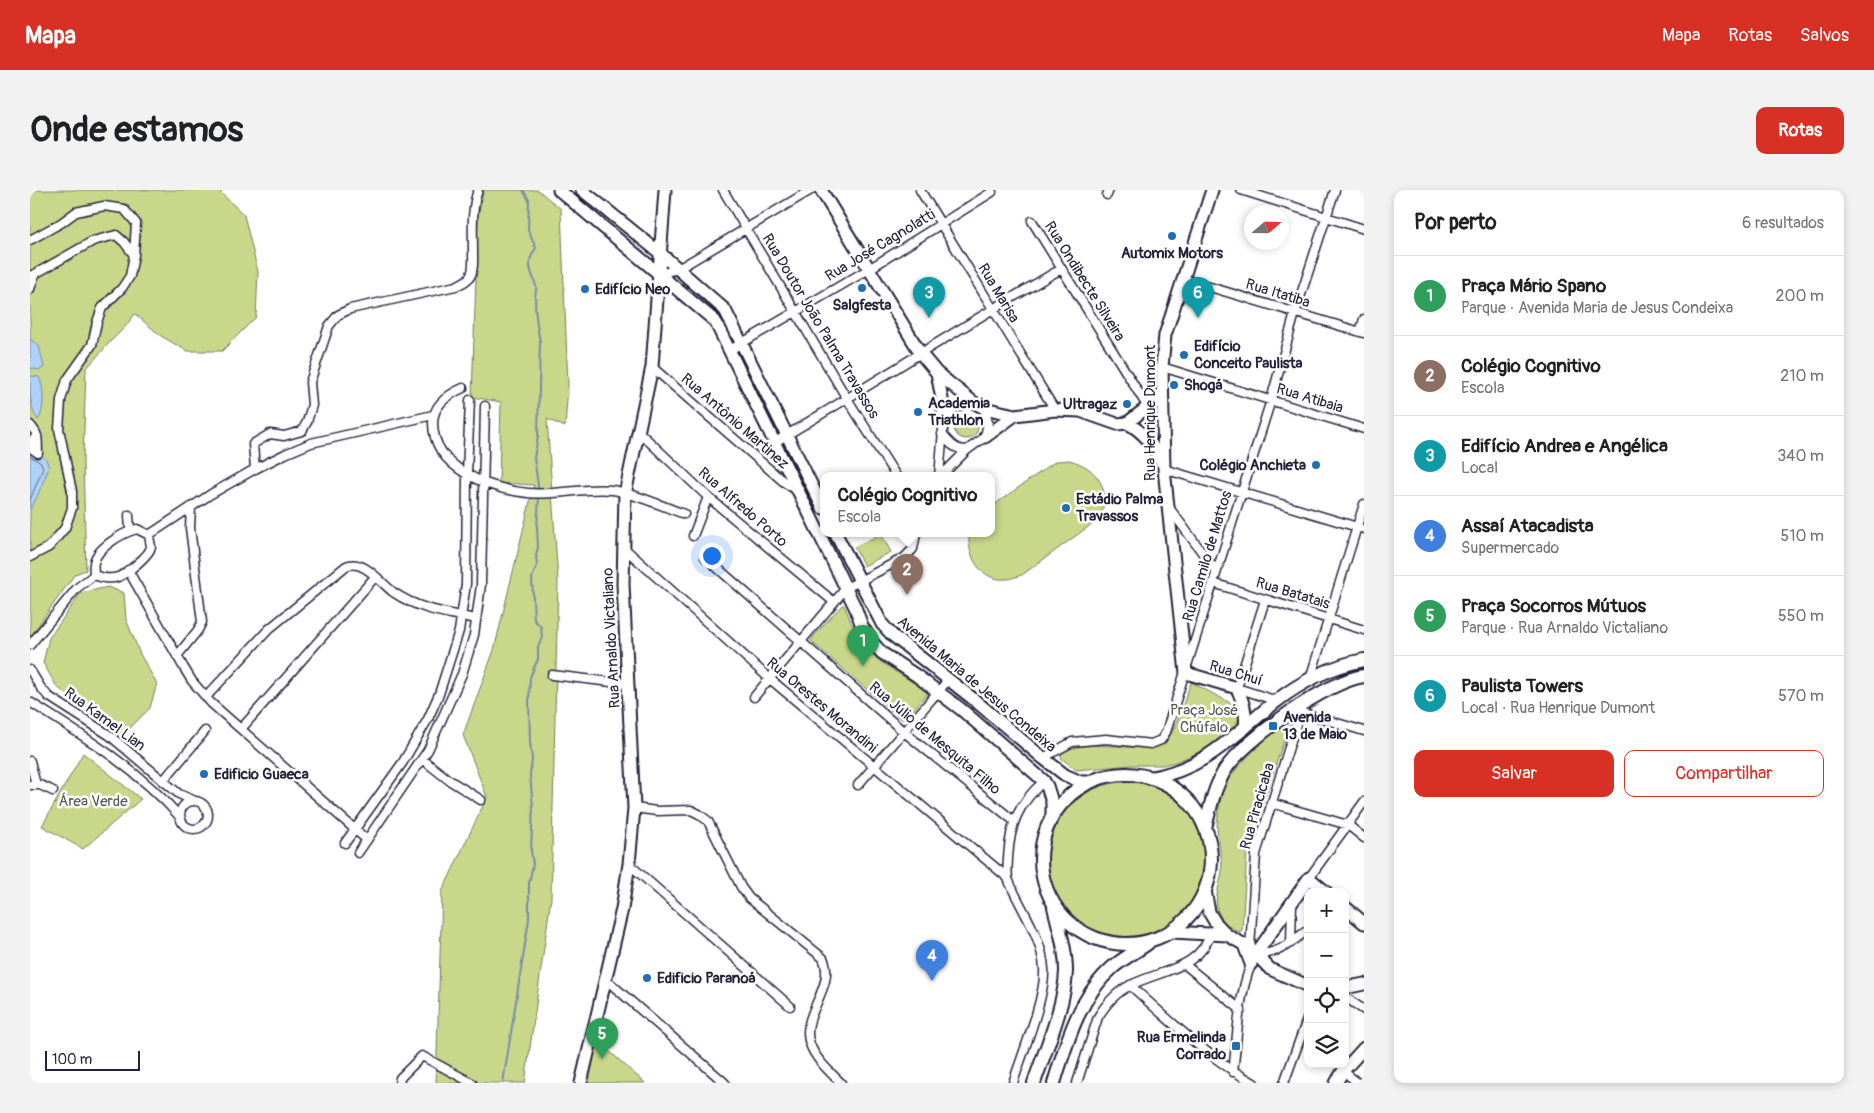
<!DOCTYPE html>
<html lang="pt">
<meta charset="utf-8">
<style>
:root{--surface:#fff;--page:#f2f2f2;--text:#202124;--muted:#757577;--line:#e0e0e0;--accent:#d93025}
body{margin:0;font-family:Pangolin,sans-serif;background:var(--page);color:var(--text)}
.controls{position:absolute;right:15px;bottom:15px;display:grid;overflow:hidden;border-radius:10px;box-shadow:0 2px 8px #0003}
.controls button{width:45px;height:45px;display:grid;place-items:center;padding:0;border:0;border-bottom:1px solid var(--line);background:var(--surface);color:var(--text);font:25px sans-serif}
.compass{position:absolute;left:1214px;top:15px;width:45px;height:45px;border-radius:50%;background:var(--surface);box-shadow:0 2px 8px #0003;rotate:70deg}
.scale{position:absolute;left:15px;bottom:12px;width:95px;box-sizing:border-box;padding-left:5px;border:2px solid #22223b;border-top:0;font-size:14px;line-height:18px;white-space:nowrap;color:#22223b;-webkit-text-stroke:4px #fff;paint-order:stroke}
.you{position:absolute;left:681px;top:365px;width:18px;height:18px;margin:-12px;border:4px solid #fff;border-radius:50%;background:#1a73e8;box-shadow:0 0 0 8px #1a73e833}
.badge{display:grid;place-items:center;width:32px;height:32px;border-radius:50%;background:var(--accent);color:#fff;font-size:16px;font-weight:700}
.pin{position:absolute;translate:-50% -41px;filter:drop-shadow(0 1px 2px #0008)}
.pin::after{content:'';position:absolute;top:26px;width:18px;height:15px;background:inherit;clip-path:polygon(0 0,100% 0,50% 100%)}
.popup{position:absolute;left:790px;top:282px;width:175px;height:65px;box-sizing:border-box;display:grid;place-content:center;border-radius:10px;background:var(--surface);filter:drop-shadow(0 1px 4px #0005);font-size:16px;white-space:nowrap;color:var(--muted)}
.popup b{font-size:19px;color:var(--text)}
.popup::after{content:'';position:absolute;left:50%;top:100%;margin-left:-10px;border:10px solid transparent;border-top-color:var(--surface)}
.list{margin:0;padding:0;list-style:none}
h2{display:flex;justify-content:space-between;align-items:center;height:65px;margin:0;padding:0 20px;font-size:21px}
h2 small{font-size:16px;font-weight:400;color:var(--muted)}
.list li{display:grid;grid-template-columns:32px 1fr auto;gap:15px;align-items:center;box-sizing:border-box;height:80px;padding:0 20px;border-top:1px solid var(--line)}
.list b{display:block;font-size:19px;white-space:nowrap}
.list p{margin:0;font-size:16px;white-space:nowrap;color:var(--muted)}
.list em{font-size:16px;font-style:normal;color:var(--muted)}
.actions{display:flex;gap:10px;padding:15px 20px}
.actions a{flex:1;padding:11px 0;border:1px solid var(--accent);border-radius:10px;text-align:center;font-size:18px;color:var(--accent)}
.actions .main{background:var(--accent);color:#fff}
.icon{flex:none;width:28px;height:28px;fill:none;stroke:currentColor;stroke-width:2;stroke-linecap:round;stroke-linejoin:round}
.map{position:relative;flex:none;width:1334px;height:893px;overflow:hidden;border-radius:10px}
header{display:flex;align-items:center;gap:30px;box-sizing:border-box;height:70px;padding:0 25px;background:var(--accent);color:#fff}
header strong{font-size:24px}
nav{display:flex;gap:28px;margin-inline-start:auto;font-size:18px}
.intro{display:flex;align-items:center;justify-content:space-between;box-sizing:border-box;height:120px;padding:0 30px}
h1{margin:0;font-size:35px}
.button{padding:12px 22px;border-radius:10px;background:var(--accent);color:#fff;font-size:18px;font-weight:700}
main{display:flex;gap:30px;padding:0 30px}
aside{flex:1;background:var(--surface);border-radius:10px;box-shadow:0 2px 8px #0003}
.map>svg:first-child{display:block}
.green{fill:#c9d78a;stroke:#767c62}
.water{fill:#afd3f8;stroke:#778cac}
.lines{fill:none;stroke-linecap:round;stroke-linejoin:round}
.shore{stroke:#5a6987;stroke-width:1}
.stream{stroke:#778cac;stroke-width:2}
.street-casing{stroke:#22223b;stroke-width:11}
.secondary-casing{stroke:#22223b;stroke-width:15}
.primary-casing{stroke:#22223b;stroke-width:16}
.street{stroke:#fff;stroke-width:8}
.secondary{stroke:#fff;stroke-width:11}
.primary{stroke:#fff;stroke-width:12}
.poi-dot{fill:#1f6fb2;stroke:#fff;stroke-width:2}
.labels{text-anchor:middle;stroke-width:5;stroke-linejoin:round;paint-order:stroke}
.street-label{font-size:15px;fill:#22223b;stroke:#fff}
.poi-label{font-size:15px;font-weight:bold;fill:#22223b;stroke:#fff;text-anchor:start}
.park-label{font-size:15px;fill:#545853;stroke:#fff}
</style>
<header>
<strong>Mapa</strong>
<nav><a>Mapa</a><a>Rotas</a><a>Salvos</a></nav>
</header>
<div class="intro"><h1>Onde estamos</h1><a class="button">Rotas</a></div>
<main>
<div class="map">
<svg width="1334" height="893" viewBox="0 0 1334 893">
<rect width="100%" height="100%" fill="#fff"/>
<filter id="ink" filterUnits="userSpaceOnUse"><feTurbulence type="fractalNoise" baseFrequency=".02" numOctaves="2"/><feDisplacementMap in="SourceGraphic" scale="10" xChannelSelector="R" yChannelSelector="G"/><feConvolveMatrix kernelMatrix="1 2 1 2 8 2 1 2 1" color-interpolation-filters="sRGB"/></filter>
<g filter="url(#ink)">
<!-- green -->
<path class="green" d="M0,0H188L214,25L228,82L226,127L192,161H157L131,146L105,124L95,137L80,152L56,179L53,271L56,380L45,384L0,447Z
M454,0H508L531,19L538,196L535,237L517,229L528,390L521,708L495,893H406L412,702L457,607L433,545L464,460L504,295L469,293L471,212L442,207L448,25Z
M924 237a12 12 0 1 1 24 0a12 12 0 1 1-24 0Z
M1039,270C1068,277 1083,301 1069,329L992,385C987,386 982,389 977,389C951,392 937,366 939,344H961V317L1026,271Z
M851,344L861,362L834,376L824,357Z
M78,397L94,403L96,429L110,464L127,494L120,518L93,545L27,497L13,473L19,448L51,403Z
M812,415H814L815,417C823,438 832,459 851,472C866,483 883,491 898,503L875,529H871L783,453L781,450L783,447Z
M1161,492L1210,518L1211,525L1203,539L1174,560L1146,572L1132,575H1102L1046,580L1031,568V564C1055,544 1123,567 1135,553C1147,538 1154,510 1161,492Z
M1257,535L1258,538L1217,662L1212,740L1210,742C1200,739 1192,731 1188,722C1183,708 1191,693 1192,680C1192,666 1188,652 1187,638C1187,627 1190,610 1193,600C1200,581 1240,542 1257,535Z
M53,563L111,609L53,659L12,636Z
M1018 671a79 79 0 1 1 158 0a79 79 0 1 1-158 0Z
M561,845L615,893H551Z"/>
<!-- water -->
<path class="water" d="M0,149L9,156L14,177L9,180L0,178Z
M2,186L9,187C14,197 15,221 8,230C0,220 0,202 0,187Z
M0,261L16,269L19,278C12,292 9,306 0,319Z"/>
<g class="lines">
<!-- shore -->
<path class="shore" d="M0,266L11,273L13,278L0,310"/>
<!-- stream -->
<path class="stream" d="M493,0L499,10L498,40L506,58C504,62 500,67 500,72C499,81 504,88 506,96C507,100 505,103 505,107C505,121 507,138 510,151L508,246L504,268L509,302
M473,893L499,729V693L503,674L501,661L503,617L500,585L502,569L500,552L499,512L500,487L508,469V457L512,448L511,437L504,430L502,388L507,375L506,365L508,357L507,338L509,307"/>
<defs>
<path id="street" d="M693,0L816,207L866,286
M890,0L1025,220
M1211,0L1334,39
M1077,5L1079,0
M1002,31L1117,216
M0,50L31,33L46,22L74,16L94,19L106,33L104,65
M629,84L648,79L781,0
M1153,89L1334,143
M0,99L5,84L2,85
M1330,142L1334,129
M700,160L839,79L962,2
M622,177L754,292L767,301
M1132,177L1334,239
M433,198C417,205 403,215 403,233C403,279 460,299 498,303C526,306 554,297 582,300C601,302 635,317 654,324
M0,235C10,246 7,249 8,263L1,258C0,251 2,250 7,246
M608,241L678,307L804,412
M912,244C919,253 925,260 937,260
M745,252C841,195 934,135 1031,79
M225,279L223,254L240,244L254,246L272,241L277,232L282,215L280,192L299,136L308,125L320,119L426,96C432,93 438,91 441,85C444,78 443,69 443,62C443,41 441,20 448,0
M1134,279L1334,339
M909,286L914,229C922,219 930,214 943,212
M911,286L937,260L955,247L958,232L954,218
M1140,319L1186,381
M99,325L100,341
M119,345L181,304L225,279L255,264L281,253L403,225
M663,346L678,307
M593,357L740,489L978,688
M0,367L19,357L35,338L42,318V301L29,239L31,210L37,190L62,155L67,132L72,118L92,98L100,86L104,65L94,52L86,45L63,51L5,84
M675,367L874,542L984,631
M98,380L154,478L162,491L181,513L337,650
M64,385C64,381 63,376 64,373C66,358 94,342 107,339L119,345
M64,385C72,388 80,390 88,387C96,384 119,366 121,357C121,354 119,349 119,345
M1183,393L1334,440
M1235,410L1207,498L1247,511
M0,455L47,398L64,385
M147,466L168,440L172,432L160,338L161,317
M0,480L11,498L18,506L79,545L149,604L165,611
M522,485L598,494
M1280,489L1334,314
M176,507L239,439L316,376C333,368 350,392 363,402C389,420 416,423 446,429
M724,507L816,398L874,368L883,359L886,344
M0,512C54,546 109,580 151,628
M1270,522L1334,541
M211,539L345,387
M1013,568L1042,552L1076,549L1121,554L1131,550L1136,542L1241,210L1265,123L1305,0
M392,569L419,590L451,610
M0,571L6,595
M133,591L175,541
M0,595H10L23,601
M828,595L918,490
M150 625a14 14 0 1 1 28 0a14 14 0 1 1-28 0Z
M1241,613L1318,635L1334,648
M604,618L627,621L661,620L669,624L678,631L711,697L719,708L793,768C807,797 769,825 780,854C785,869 800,882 811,893
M315,653L373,572L398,529L409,504L429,441L436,394L437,283L440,210
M328,663L398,560L432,484L444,445L451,395L455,216
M599,674L760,816
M1279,688L1334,612
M1261,753L1262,712
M1220,758L1226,664L1272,515
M1154,774L1211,820
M574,791L581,794L695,893
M1100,795C1139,830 1178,868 1224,893
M1315,807L1334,820
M1313,881L1328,893
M1203,882C1208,844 1208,797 1226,764C1251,764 1259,753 1278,740
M369,893L370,888L392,866L442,893
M983,893C992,864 1016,807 1014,779C1012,746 991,720 979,691C976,684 978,675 978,668C980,634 988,614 1014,591
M1047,893L1068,827C1076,814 1088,801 1101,795C1133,779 1169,780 1182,741
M1254,893L1278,827"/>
<path id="secondary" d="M529,0L685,131L825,417L832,436L842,452L852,463L887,486L932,520L1014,591L1017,596L1022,612V627
M552,0L630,63L695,120L793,318
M791,0L891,164L907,183L943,212L954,218L985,225L1025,220L1050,221L1087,234L1097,233L1132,206
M1182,0L1135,145L1132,177L1134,279L1156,483L1207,498C1213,512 1217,522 1215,538
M907,183L912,209L914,229
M1097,233C1114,242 1123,254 1131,272
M955,247L985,225
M806,344L852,434L862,445L942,508L1013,568L1035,585L1051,592H1060
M1175,700L1179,722L1185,732L1197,745L1220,758L1240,779L1278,796
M1315,717L1334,733
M1142,742L1197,745
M1214,755L1221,774
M1226,764L1279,688L1296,702
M1315,798L1334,794
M551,893L592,719L599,674L604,618L593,394L595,304L622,177L635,0
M1306,893L1313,881L1334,858"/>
<path id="primary" d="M1011 669a85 85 0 1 1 170 0a85 85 0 1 1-170 0Z
M1120,588C1175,579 1204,545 1245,512C1271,492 1302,476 1334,470
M1175,638C1180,618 1184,598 1195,580C1214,550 1299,490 1334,486
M1004,893C1015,860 1035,816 1036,781C1036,759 1029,738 1024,717
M1024,893C1037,851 1049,807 1083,777C1094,768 1107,761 1118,753"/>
</defs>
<!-- street casing -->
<use href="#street" class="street-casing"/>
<!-- secondary casing -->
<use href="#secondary" class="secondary-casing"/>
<!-- primary casing -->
<use href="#primary" class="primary-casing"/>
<!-- street -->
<use href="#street" class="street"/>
<!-- secondary -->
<use href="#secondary" class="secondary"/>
<!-- primary -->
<use href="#primary" class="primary"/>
</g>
</g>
<!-- markers -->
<g class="poi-dot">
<circle cx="1142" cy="46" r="5"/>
<circle cx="832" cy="98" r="5"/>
<circle cx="555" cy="99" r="5"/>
<circle cx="1154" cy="165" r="5"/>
<circle cx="1144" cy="195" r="5"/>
<circle cx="1097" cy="214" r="5"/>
<circle cx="888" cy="222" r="5"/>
<circle cx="1286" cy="275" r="5"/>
<circle cx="1036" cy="318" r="5"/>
<rect x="1238" y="531" width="10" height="10" rx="2.5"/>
<circle cx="174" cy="584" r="5"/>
<circle cx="617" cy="788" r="5"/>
<rect x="1201" y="851" width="10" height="10" rx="2.5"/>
</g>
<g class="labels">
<!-- street labels -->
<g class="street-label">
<text transform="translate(850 55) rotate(-31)" y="5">Rua José Cagnolatti</text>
<text transform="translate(1055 91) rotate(58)" y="5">Rua Ondibecte Silveira</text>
<text transform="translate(969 103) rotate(59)" y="5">Rua Marisa</text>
<text transform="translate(1248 103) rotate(17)" y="5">Rua Itatiba</text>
<text transform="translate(791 136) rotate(59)" y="5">Rua Doutor João Palma Travassos</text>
<text transform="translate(1280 208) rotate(17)" y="5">Rua Atibaia</text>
<text transform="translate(1120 223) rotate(-90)" y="5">Rua Henrique Dumont</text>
<text transform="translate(705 231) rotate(41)" y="5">Rua Antônio Martinez</text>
<text transform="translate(713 317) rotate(41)" y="5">Rua Alfredo Porto</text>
<text transform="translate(1177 366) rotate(-73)" y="5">Rua Camilo de Mattos</text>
<text transform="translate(1263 403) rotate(17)" y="5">Rua Batatais</text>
<text transform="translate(581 448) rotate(-93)" y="5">Rua Arnaldo Victaliano</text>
<text transform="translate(1206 483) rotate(17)" y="5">Rua Chuí</text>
<text transform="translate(947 494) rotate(40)" y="5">Avenida Maria de Jesus Condeixa</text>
<text transform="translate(792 515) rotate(40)" y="5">Rua Orestes Morandini</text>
<text transform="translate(75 529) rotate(36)" y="5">Rua Kamel Lian</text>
<text transform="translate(905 548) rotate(40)" y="5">Rua Júlio de Mesquita Filho</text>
<text transform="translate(1227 616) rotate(-74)" y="5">Rua Piracicaba</text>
</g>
<!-- poi labels -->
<g class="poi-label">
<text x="1142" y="68" text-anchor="middle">Automix Motors</text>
<text x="565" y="104">Edifício Neo</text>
<text x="832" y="120" text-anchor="middle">Salgfesta</text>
<text x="1164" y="161">Edifício<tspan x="1164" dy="17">Conceito Paulista</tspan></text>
<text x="1154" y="200">Shogá</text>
<text x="898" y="218">Academia<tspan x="898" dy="17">Triathlon</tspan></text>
<text x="1087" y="219" text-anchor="end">Ultragaz</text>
<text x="1276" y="280" text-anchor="end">Colégio Anchieta</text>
<text x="1046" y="314">Estádio Palma<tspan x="1046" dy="17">Travassos</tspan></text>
<text x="1253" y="532">Avenida<tspan x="1253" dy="17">13 de Maio</tspan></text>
<text x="184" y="589">Edificio Guaeca</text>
<text x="627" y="793">Edificio Paranoá</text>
<text x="1196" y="852" text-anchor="end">Rua Ermelinda<tspan x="1196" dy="17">Corrado</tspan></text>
</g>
<!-- park labels -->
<g class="park-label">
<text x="1174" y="525">Praça José<tspan x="1174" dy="17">Chúfalo</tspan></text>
<text x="63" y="616">Área Verde</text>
</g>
</g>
</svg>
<div class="controls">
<button>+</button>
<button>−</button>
<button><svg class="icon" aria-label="locate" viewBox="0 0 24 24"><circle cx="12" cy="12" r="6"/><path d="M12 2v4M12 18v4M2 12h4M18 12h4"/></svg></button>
<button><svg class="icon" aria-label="layers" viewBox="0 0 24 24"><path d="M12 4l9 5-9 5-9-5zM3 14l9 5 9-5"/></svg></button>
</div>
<svg class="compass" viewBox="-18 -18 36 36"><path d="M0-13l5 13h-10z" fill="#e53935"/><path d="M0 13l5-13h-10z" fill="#757577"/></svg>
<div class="scale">100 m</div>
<div class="you"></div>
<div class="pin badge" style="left:833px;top:476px;background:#2e9e5b">1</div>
<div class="pin badge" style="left:877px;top:405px;background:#8d6e63">2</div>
<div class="popup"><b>Colégio Cognitivo</b>Escola</div>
<div class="pin badge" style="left:899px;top:128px;background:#0f9aa8">3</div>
<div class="pin badge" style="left:902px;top:791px;background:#3f7fe0">4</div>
<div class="pin badge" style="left:572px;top:869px;background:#2e9e5b">5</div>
<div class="pin badge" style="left:1168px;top:128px;background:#0f9aa8">6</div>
</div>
<aside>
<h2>Por perto<small>6 resultados</small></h2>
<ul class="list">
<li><span class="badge" style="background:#2e9e5b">1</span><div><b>Praça Mário Spano</b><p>Parque · Avenida Maria de Jesus Condeixa</p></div><em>200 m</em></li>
<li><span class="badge" style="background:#8d6e63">2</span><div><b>Colégio Cognitivo</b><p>Escola</p></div><em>210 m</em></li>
<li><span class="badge" style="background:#0f9aa8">3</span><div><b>Edifício Andrea e Angélica</b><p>Local</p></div><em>340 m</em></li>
<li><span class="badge" style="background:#3f7fe0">4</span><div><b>Assaí Atacadista</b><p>Supermercado</p></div><em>510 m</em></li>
<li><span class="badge" style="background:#2e9e5b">5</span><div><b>Praça Socorros Mútuos</b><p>Parque · Rua Arnaldo Victaliano</p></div><em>550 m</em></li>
<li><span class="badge" style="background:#0f9aa8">6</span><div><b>Paulista Towers</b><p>Local · Rua Henrique Dumont</p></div><em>570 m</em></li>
</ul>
<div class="actions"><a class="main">Salvar</a><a>Compartilhar</a></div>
</aside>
</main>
